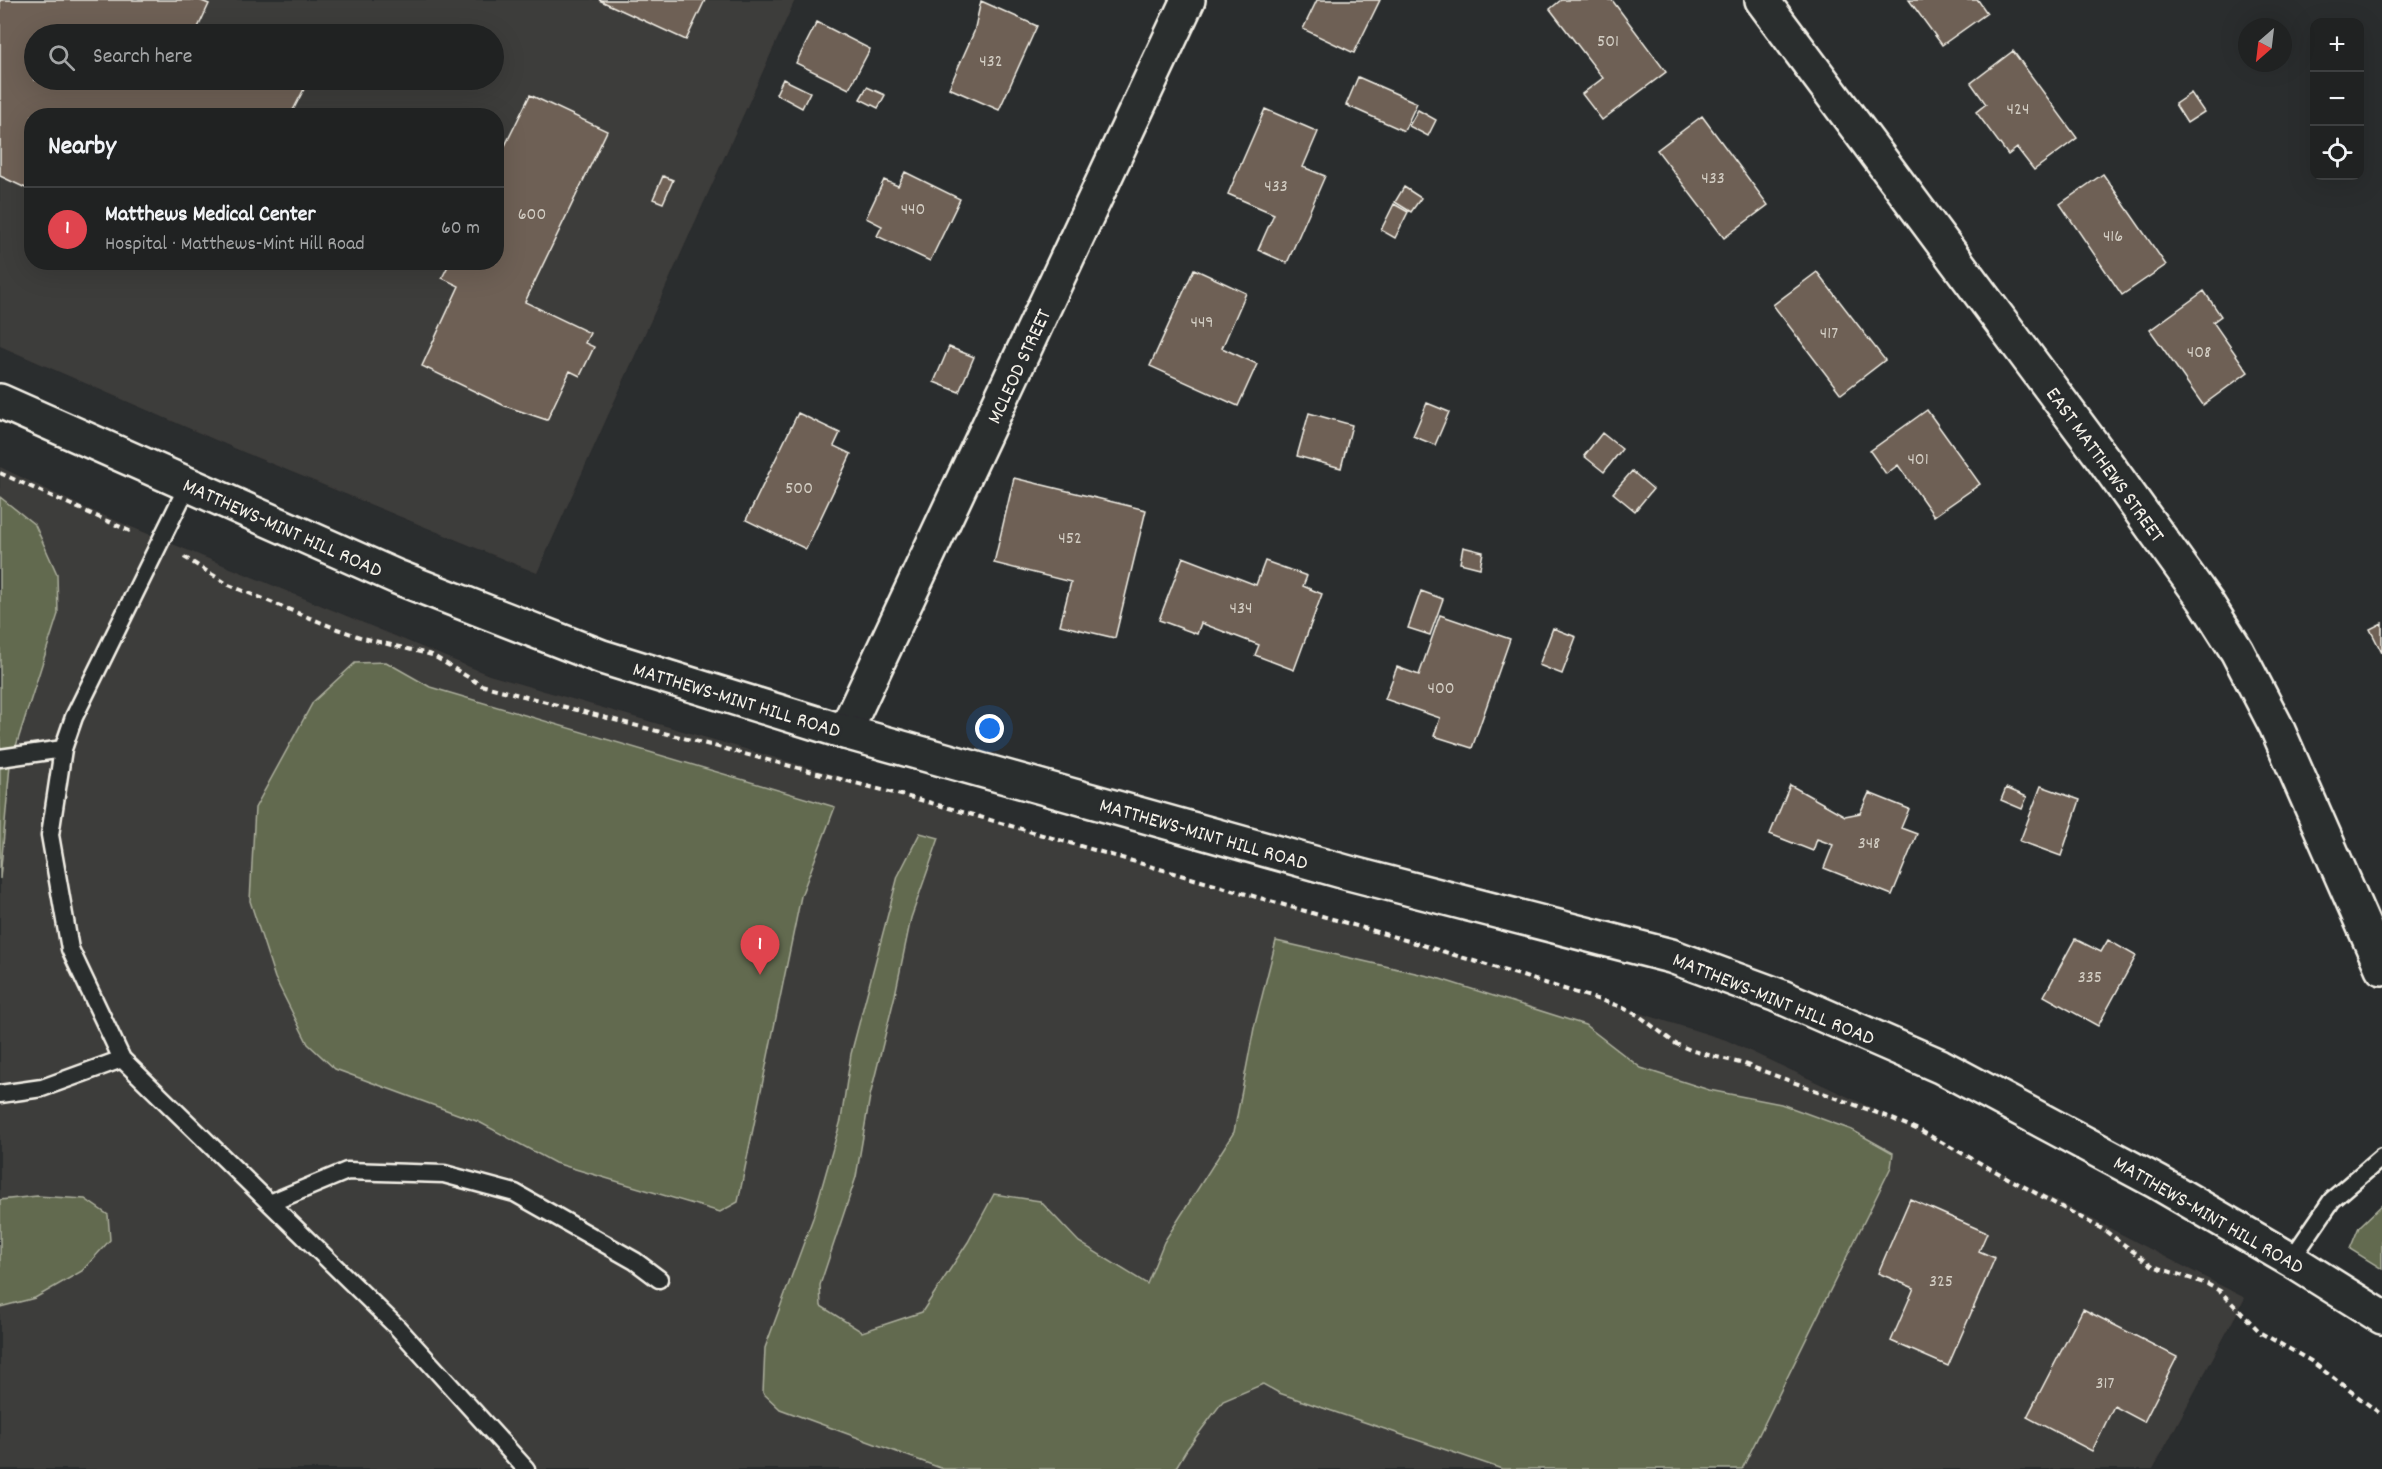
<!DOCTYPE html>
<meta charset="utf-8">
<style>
:root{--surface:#202222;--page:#2d2f2f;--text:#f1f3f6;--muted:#a2a4a5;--line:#3d3f40;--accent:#ffd166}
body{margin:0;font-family:Dekko,sans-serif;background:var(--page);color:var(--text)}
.controls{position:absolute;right:18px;top:18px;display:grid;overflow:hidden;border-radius:12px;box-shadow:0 6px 24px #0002}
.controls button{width:54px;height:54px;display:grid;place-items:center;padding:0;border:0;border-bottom:2px solid var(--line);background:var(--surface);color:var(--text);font:30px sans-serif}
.compass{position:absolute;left:2238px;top:18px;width:54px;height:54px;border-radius:50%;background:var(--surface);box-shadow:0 6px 24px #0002;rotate:208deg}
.you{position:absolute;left:990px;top:729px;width:21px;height:21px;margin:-15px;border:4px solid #fff;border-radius:50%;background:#1a73e8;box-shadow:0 0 0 9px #1a73e833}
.badge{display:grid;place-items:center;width:39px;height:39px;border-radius:50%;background:var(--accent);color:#fff;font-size:20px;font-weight:700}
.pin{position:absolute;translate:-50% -50px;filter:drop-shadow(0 2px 3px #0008)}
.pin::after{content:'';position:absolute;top:32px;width:21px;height:18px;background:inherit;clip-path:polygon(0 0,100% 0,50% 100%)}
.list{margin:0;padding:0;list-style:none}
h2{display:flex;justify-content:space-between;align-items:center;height:78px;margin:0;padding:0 24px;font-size:26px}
h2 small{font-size:20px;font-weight:400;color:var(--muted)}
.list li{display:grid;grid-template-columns:39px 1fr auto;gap:18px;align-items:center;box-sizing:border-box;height:84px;padding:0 24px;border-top:2px solid var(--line)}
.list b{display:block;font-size:22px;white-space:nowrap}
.list p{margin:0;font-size:20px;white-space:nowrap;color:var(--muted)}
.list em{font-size:20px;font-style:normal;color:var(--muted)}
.icon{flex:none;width:33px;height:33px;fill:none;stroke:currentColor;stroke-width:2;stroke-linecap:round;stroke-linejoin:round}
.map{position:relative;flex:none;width:2382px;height:1469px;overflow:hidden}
.search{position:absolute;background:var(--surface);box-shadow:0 6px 24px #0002;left:24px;top:24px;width:480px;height:66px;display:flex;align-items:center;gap:15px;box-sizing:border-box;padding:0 21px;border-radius:33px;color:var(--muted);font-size:22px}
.panel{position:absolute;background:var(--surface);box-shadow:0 6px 24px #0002;left:24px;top:108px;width:480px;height:162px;border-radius:24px}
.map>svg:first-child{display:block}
.built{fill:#3e3c3a;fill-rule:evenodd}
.green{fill:#626a50;stroke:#abae9c;stroke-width:1.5}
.building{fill:#6e6055;stroke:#f4f1e8;stroke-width:1.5}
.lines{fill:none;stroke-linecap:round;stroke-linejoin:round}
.lane-casing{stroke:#f4f1e8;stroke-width:21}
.street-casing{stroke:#f4f1e8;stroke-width:38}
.secondary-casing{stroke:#f4f1e8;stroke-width:38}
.path{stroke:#f4f1e8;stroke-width:4;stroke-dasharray:6 4.5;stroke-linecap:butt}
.lane{stroke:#2a2d2e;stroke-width:16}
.street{stroke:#2a2d2e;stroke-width:33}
.secondary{stroke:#2a2d2e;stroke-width:33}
.labels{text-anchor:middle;stroke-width:6;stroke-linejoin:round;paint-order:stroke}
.number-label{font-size:18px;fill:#d2cdc3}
.street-label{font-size:21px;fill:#f4f1e8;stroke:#2a2d2e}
</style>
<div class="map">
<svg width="2382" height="1469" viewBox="0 0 2382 1469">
<rect width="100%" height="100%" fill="#2a2d2e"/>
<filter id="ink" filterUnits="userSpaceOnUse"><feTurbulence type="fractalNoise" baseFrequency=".0167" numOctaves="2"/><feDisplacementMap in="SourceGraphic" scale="12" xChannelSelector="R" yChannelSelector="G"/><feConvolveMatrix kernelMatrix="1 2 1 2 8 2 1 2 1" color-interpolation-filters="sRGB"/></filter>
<g filter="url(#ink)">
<!-- built -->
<path class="built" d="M0,0H795L537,573L241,451L0,346ZM34,34H494V80H34ZM32,116H496V262H32Z
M0,467L83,507L489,675L1419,944L1726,1040L1921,1131L2245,1298L2153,1469H0Z"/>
<!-- green -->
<path class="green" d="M0,497L35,525L57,574L58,614L10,765L0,879Z
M386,662L430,687L835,807L801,896L738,1202L720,1212L555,1163L479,1122L335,1069L308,1044L275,978L250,901L255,808L313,702L355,663Z
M920,833L939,838L911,918L895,995L870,1096L856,1177L820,1285L821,1306L862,1332L922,1312L968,1242L994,1194L1040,1201L1079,1242L1147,1284L1164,1242L1234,1132L1254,1028L1276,941L1437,978L1585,1025L1641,1068L1709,1090L1781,1104L1852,1130L1893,1153L1891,1167L1742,1469H1502L1279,1393L1263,1384L1223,1401L1187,1449L1175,1469H943L780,1409L763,1393L765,1348L813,1218L841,1120L851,1054L898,876Z
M37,1196L85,1199L108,1215L110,1240L82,1271L35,1298L0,1307V1200Z
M2382,1205V1269L2350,1249L2359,1227Z"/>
<!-- building -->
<path class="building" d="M0,0H199L209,4L195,34H34V80H290L305,87L290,116H32V191L0,176Z
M599,0H705L686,40Z
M1317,0H1380L1354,53L1303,29Z
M1561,0H1612L1666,72L1602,120L1582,94L1603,78L1550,9Z
M1909,0H1978L1987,13L1942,45Z
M981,1L1037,26L999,110L949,88L974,32Z
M817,22L870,49L849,89L796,63Z
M2013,51L2077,138L2034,170L2017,148L2008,155L1976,112L1986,104L1971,83Z
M1358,77L1417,103L1404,131L1346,105Z
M783,79L810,92L802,108L776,94Z
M867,87L885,95L878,108L860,99Z
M2191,93L2204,112L2187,123L2175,104Z
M530,95L607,131L525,302L590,333L585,343L594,347L580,376L570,371L547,420L505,406L422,366L459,286L442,278L450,262H496V164Z
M1265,109L1318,132L1303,167L1325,176L1287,263L1258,250L1274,214L1228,194Z
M1418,110L1436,120L1428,136L1409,126Z
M1702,116L1768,205L1724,238L1657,150Z
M905,172L960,199L930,261L877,236L882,226L866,218L884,180L898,186Z
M2103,174L2166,265L2122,295L2060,204Z
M663,176L673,180L663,203L653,199Z
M1404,187L1421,198L1411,212L1395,202Z
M1394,204L1408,212L1395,238L1381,230Z
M1194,269L1246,293L1222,348L1257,364L1238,406L1150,366Z
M1817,272L1885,360L1841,394L1773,305Z
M2204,291L2221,316L2213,322L2248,372L2203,405L2150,330Z
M949,347L974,357L959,392L934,382Z
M1427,403L1449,412L1435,445L1413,436Z
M1927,410L1980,484L1934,516L1898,465L1886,474L1870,451Z
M798,413L840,433L834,446L851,454L806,549L746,520Z
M1309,413L1352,425L1341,468L1297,456Z
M1602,433L1622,449L1604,472L1584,456Z
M1632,471L1653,489L1635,511L1613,493Z
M1014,478L1146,510L1115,638L1060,625L1071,582L994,563Z
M1463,547L1483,552L1480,568L1460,563Z
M1183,557L1256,585L1265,561L1307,576L1303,586L1322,594L1294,670L1255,655L1259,645L1201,623L1197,634L1159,620Z
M1421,591L1443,599L1430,635L1408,628Z
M1440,615L1510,639L1472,748L1434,736L1440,718L1385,699L1397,667L1419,675Z
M2382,623V653L2370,629Z
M1553,628L1576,637L1562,674L1539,665Z
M1790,785L1845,816L1860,813L1869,793L1909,809L1901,828L1917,834L1892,895L1824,868L1833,845L1817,839L1813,851L1770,834Z
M2041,786L2080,800L2061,856L2020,841Z
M2006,788L2027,797L2022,809L2001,800Z
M2075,939L2101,952L2108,940L2136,956L2098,1026L2044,996Z
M1910,1199L1987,1233L1979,1251L1995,1258L1948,1366L1891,1341L1914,1288L1878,1273Z
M2083,1309L2177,1357L2144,1422L2114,1406L2092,1451L2027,1417Z"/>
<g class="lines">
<defs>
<path id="lane" d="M188,485L74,717L63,749L50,835L70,949L122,1059L397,1327L526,1469
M0,758L63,749
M0,1094L42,1088L122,1059
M270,1203L347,1171L444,1174L515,1193L635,1261L659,1279
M2291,1260L2332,1200L2382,1157"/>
<path id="street" d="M1762,0L2104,460L2206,602L2237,651L2276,726L2382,968
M845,732L1188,0"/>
<path id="secondary" d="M0,401L397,577L602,657L845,732L1349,873L1671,956L1777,995L1940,1066L2157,1182L2291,1260L2382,1317"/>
</defs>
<!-- lane casing -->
<use href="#lane" class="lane-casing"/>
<!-- street casing -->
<use href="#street" class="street-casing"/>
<!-- secondary casing -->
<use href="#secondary" class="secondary-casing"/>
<!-- path -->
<path class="path" d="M0,473L134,533
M184,557L229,585L337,629L363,638L432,655L481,685L928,802L1419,944L1619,1006L1638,1015L1676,1044L1693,1051L1744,1064L1888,1117L1921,1131L2104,1230L2153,1266L2207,1284L2220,1291L2261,1333L2311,1361L2382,1415"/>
<!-- lane -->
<use href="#lane" class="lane"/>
<!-- street -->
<use href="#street" class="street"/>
<!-- secondary -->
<use href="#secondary" class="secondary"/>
</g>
</g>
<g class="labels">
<!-- number labels -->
<g class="number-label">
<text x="1608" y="46">501</text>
<text x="991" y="66">432</text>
<text x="2018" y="114">424</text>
<text x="1713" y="183">433</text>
<text x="1276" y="191">433</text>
<text x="913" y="214">440</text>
<text x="532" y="219">600</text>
<text x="2113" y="241">416</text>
<text x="1202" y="327">449</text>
<text x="1829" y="338">417</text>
<text x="2199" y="357">408</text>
<text x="1918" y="464">401</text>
<text x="799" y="493">500</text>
<text x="1070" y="543">452</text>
<text x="1241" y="613">434</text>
<text x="1441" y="693">400</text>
<text x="1869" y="848">348</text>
<text x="2090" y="982">335</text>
<text x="1941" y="1286">325</text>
<text x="2105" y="1388">317</text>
</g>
<!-- street labels -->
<g class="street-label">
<text transform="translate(1018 366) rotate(-65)" y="7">MCLEOD STREET</text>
<text transform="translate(2106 464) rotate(54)" y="7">EAST MATTHEWS STREET</text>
<text transform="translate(283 527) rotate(24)" y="7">MATTHEWS-MINT HILL ROAD</text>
<text transform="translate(737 699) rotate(17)" y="7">MATTHEWS-MINT HILL ROAD</text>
<text transform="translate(1204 833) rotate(16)" y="7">MATTHEWS-MINT HILL ROAD</text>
<text transform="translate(1774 998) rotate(22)" y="7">MATTHEWS-MINT HILL ROAD</text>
<text transform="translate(2209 1214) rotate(30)" y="7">MATTHEWS-MINT HILL ROAD</text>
</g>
</g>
</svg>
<div class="controls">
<button>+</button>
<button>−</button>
<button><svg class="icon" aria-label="locate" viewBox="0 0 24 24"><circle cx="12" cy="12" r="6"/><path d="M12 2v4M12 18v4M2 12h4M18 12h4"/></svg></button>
</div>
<svg class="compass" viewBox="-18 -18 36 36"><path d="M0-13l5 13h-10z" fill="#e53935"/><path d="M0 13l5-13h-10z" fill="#a2a4a5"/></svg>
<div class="you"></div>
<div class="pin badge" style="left:760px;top:975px;background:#e0444e">1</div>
<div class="search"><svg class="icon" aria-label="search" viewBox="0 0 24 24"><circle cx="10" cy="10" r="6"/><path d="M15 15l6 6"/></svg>Search here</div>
<section class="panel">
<h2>Nearby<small></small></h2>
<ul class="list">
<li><span class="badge" style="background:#e0444e">1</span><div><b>Matthews Medical Center</b><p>Hospital · Matthews-Mint Hill Road</p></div><em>60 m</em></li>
</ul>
</section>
</div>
